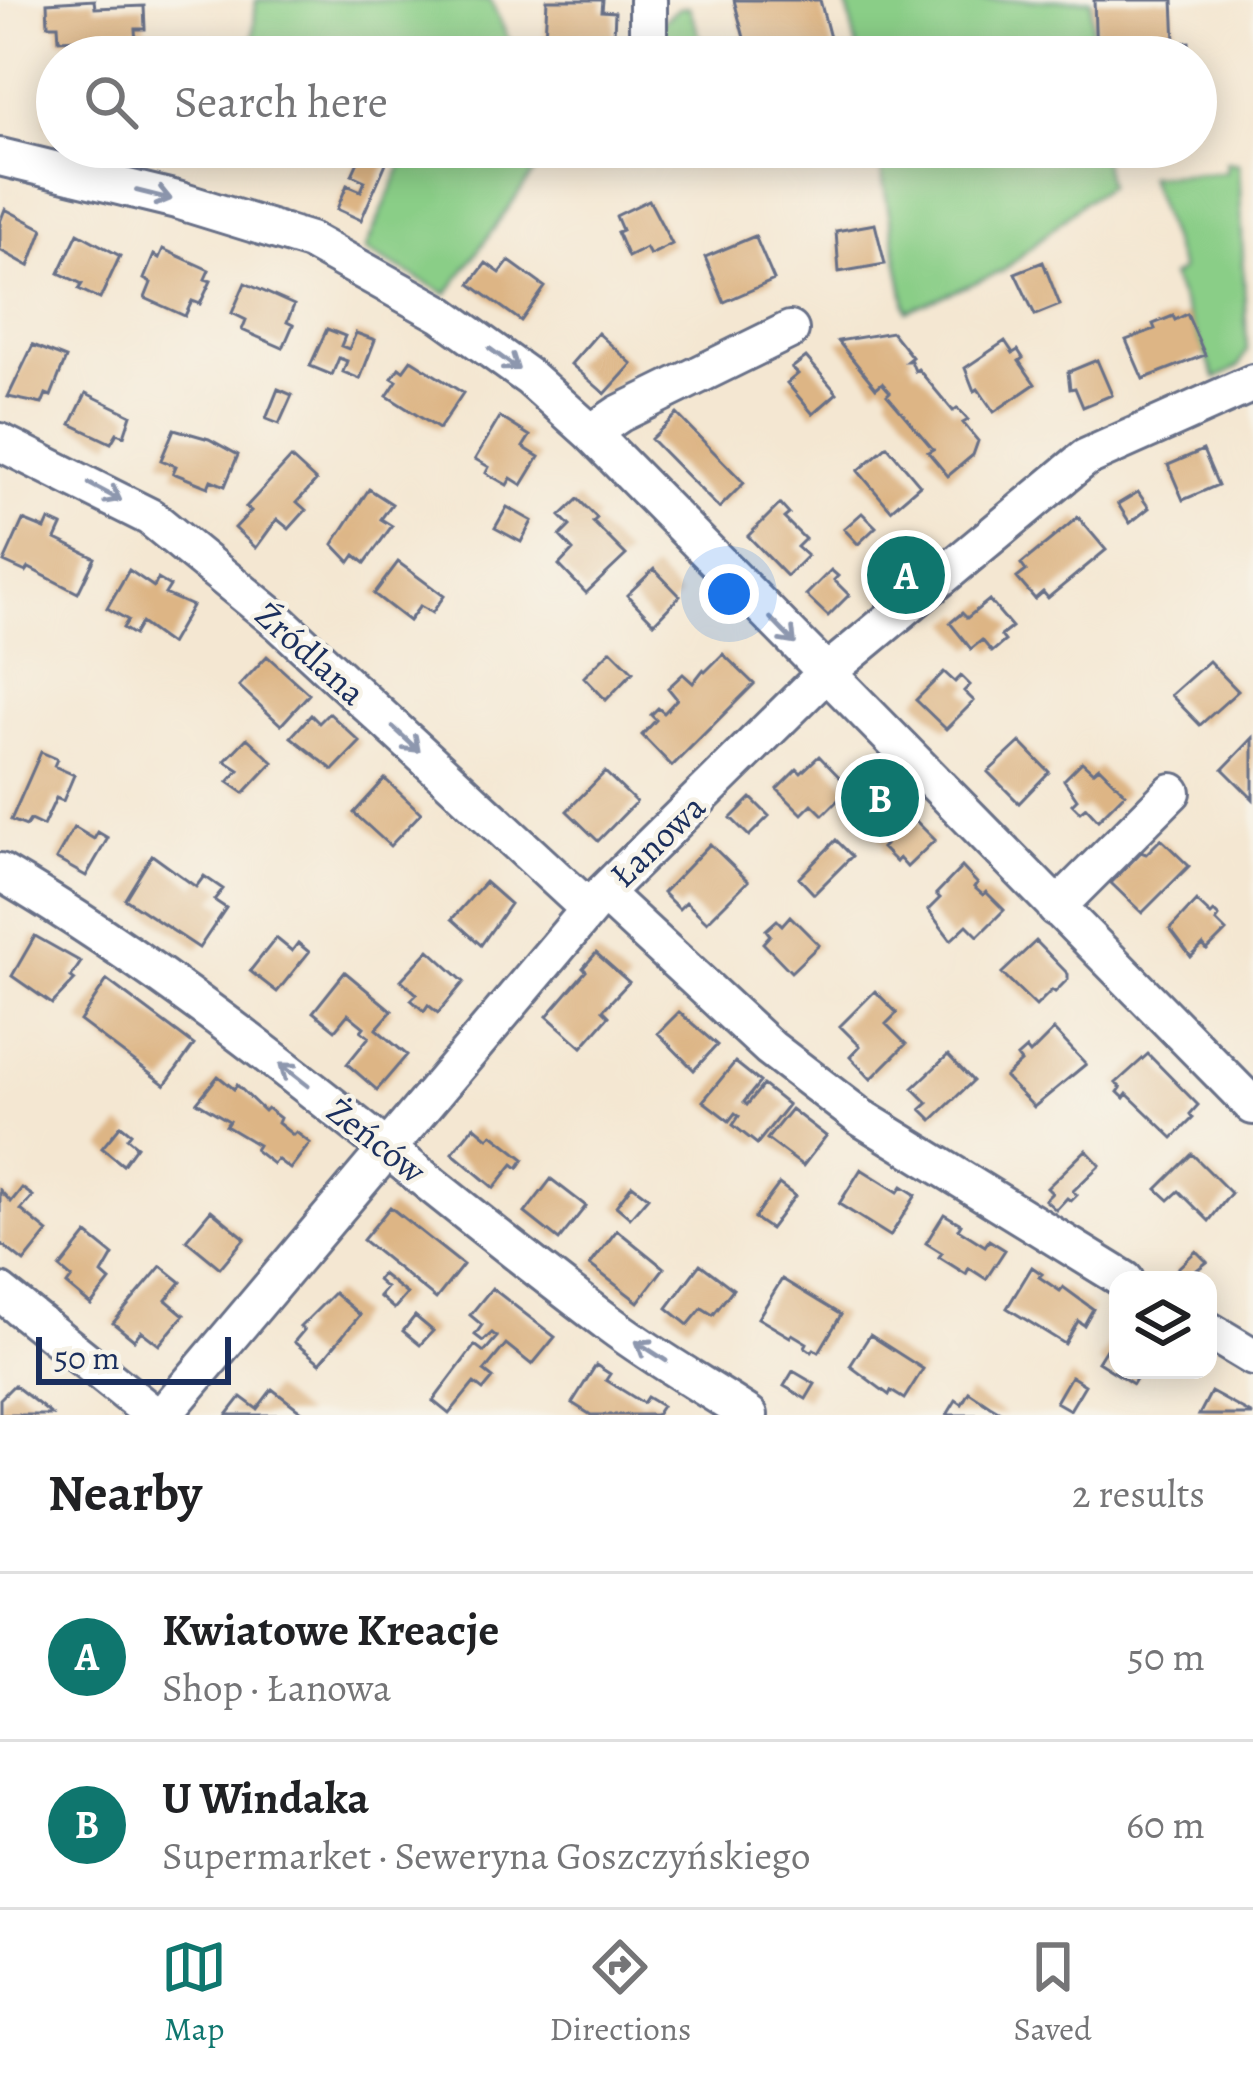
<!DOCTYPE html>
<meta charset="utf-8">
<style>
:root{--surface:#fff;--page:#f6f6f6;--text:#202124;--muted:#757577;--line:#e0e0e0;--accent:#0f766e}
body{margin:0;font-family:Alegreya,serif;background:var(--page);color:var(--text)}
.controls{position:absolute;right:36px;bottom:36px;display:grid;overflow:hidden;border-radius:24px;box-shadow:0 6px 30px #0003}
.controls button{width:108px;height:108px;display:grid;place-items:center;padding:0;border:0;border-bottom:3px solid var(--line);background:var(--surface);color:var(--text);font:60px sans-serif}
.scale{position:absolute;left:36px;bottom:30px;width:195px;box-sizing:border-box;padding-left:12px;border:6px solid #1b2f5e;border-top:0;font-size:33px;line-height:42px;white-space:nowrap;color:#1b2f5e;-webkit-text-stroke:9px #f7f3e8;paint-order:stroke}
.you{position:absolute;left:729px;top:594px;width:42px;height:42px;margin:-30px;border:9px solid #fff;border-radius:50%;background:#1a73e8;box-shadow:0 0 0 18px #1a73e833}
.badge{display:grid;place-items:center;width:78px;height:78px;border-radius:50%;background:var(--accent);color:#fff;font-size:39px;font-weight:700}
.pin{position:absolute;translate:-50% -50%;border:6px solid #fff;box-shadow:0 3px 12px #0006}
.list{margin:0;padding:0;list-style:none}
h2{display:flex;justify-content:space-between;align-items:center;height:156px;margin:0;padding:0 48px;font-size:51px}
h2 small{font-size:39px;font-weight:400;color:var(--muted)}
.list li{display:grid;grid-template-columns:78px 1fr auto;gap:36px;align-items:center;box-sizing:border-box;height:168px;padding:0 48px;border-top:3px solid var(--line)}
.list b{display:block;font-size:45px;white-space:nowrap}
.list p{margin:0;font-size:39px;white-space:nowrap;color:var(--muted)}
.list em{font-size:39px;font-style:normal;color:var(--muted)}
.icon{flex:none;width:66px;height:66px;fill:none;stroke:currentColor;stroke-width:2;stroke-linecap:round;stroke-linejoin:round}
.map{position:relative;flex:none;width:1253px;height:1415px;overflow:hidden}
.search{position:absolute;background:var(--surface);box-shadow:0 6px 30px #0003;left:36px;right:36px;top:36px;height:132px;display:flex;align-items:center;gap:30px;box-sizing:border-box;padding:0 42px;border-radius:66px;color:var(--muted);font-size:45px}
.sheet{height:492px;background:var(--surface)}
nav{display:flex;justify-content:space-around;align-items:center;box-sizing:border-box;height:168px;border-top:3px solid var(--line);background:var(--surface);font-size:33px;color:var(--muted)}
nav a{display:grid;justify-items:center;gap:6px}
nav .on{color:var(--accent)}
.map>svg:first-child{display:block}
.green{fill:#8ace87;stroke:#527e72;stroke-width:3}
.building{fill:#ddb585}
.lines{fill:none;stroke-linecap:round;stroke-linejoin:round}
.minor-casing{stroke:#676f87;stroke-width:42}
.minor{stroke:#fff;stroke-width:36}
.oneway{stroke:#8d97ae}
.labels{text-anchor:middle;stroke-width:9;stroke-linejoin:round;paint-order:stroke}
.street-label{font-size:36px;fill:#1b2f5e;stroke:#f7f3e8}
</style>
<div class="map">
<svg width="1253" height="1415" viewBox="0 0 1253 1415">
<rect width="100%" height="100%" fill="#f7f3e8"/>
<filter id="ink" filterUnits="userSpaceOnUse"><feTurbulence type="fractalNoise" baseFrequency=".00833" numOctaves="2"/><feDisplacementMap in="SourceGraphic" scale="24" xChannelSelector="R" yChannelSelector="G"/><feConvolveMatrix kernelMatrix="1 2 1 2 8 2 1 2 1" color-interpolation-filters="sRGB"/></filter>
<filter id="wash" filterUnits="userSpaceOnUse"><feTurbulence type="fractalNoise" baseFrequency=".004" numOctaves="4" result="noise"/><feDisplacementMap in="SourceGraphic" scale="48" xChannelSelector="R" yChannelSelector="G"/><feGaussianBlur stdDeviation="2.7" result="paint"/><feColorMatrix in="noise" values="0 0 0 0 0 0 0 0 0 0 0 0 0 0 0 0 0 1.4 0 .05"/><feComposite in="paint" operator="in"/></filter>
<g filter="url(#wash)">
<rect width="100%" height="100%" fill="#f4e7d2"/>
<!-- green -->
<path class="green" d="M256,0H490L517,57H288L253,40Z
M846,0H1091L1093,57H859Z
M689,7L707,57H656L653,30L679,8Z
M410,147H552L447,294L365,250Z
M877,147H1100L1108,186L1082,203L1003,271L907,311Z
M1226,162L1239,164L1247,350L1239,366L1216,379L1171,277L1181,270L1148,176L1226,172Z"/>
<g id="blocks">
<!-- building -->
<path class="building" d="M94,0L95,8L144,6L145,29H135L136,44L96,46V38L59,40L58,25H48L47,3Z
M547,0H603L602,11L615,12L613,57H544Z
M734,0H820L835,57H749Z
M1094,0H1173L1175,43L1189,42L1190,57H1096Z
M57,88V124H46L44,89Z
M347,147H393L361,220L337,209L347,185L361,191L365,181L352,175L362,153Z
M649,200L672,244L650,255L646,248L628,257L617,232L622,230L616,216Z
M5,209L43,229L29,266L0,250V222Z
M875,224L885,264L839,272L836,231Z
M78,233L120,256L100,299L79,289L82,284L59,273Z
M755,236L774,280L724,302L705,257Z
M163,249L209,270L205,279L211,281L200,304L192,301L185,316L145,298L151,283L144,279L154,255L159,258Z
M509,261L545,287L521,321L470,284L486,263L500,273Z
M1043,262L1060,305L1035,315L1015,273Z
M245,283L294,305L287,322L293,325L283,348L242,330L246,320L232,313Z
M1187,314L1205,355L1143,379L1126,340L1155,329L1153,324L1173,316L1175,320Z
M327,329L345,336L341,346L349,349L356,333L375,340L360,379L343,372L347,361L339,358L332,375L310,366Z
M892,332L912,357L907,361H911L915,371L918,369L953,411L957,408L968,420L963,423L978,441L973,455L948,476L928,452L933,449L887,395L890,392L882,383L876,388L838,341Z
M598,333L632,364L605,394L571,364Z
M1005,341L1013,353L1018,350L1023,358L1019,361L1035,384L994,412L978,389L974,391L965,368Z
M33,345L66,358L51,396L46,394L42,404L8,397Z
M806,357L837,393L813,414L787,383L798,374L792,368Z
M411,360L463,393L439,429L387,396L397,381L392,378L399,368L403,371Z
M1097,360L1112,395L1083,407L1075,388L1070,389L1068,372Z
M278,389L292,395L279,424L266,419Z
M86,393L131,415L124,436L117,433L111,443L71,424Z
M677,414L744,483L719,508L651,439Z
M500,417L530,436L523,447L539,457L522,485L511,478L507,485L486,473L489,467L475,459Z
M174,429L209,439L238,455L225,486L211,480L208,487L173,473L176,466L161,460Z
M887,446L920,485L891,510L858,471Z
M1203,450L1218,485L1183,500L1168,465Z
M291,458L316,481L297,502L306,510L289,529L277,519L256,548L235,528L251,511L246,507Z
M369,489L392,504L381,519L392,526L365,563L355,555L350,562L333,544Z
M1138,492L1149,508L1130,523L1118,504Z
M578,499L597,518L593,522L626,555L586,593L559,565L573,550L560,536L570,526L560,516Z
M780,504L789,514L784,518L805,539L797,547L807,556L787,576L748,536Z
M507,507L532,521L521,542L495,528Z
M862,513L876,527L858,544L844,529Z
M1078,517L1106,550L1048,598L1043,592L1035,599L1017,578L1026,571L1021,564Z
M23,520L45,529L49,520L62,526L56,539L95,558L78,593L29,568L26,572L4,562Z
M897,555L912,572L885,594L871,577Z
M398,562L444,596L432,613L420,606L409,621L374,594Z
M654,569L680,596L654,623L627,595Z
M129,570L154,587L158,579L170,586L165,594L192,606L170,644L141,623L134,635L123,628L128,620L107,608Z
M831,570L838,576L834,580L849,595L828,616L806,595Z
M989,600L1012,627L1001,636L1005,641L992,652L982,640L971,649L950,623L962,613L967,618Z
M611,650L633,672L606,700L584,677Z
M723,654L754,684L672,766L642,735L656,720L651,715L658,708L664,713L677,699L668,688L683,674L693,683L703,670L705,672Z
M267,656L309,694L281,725L239,686Z
M1209,661L1238,691L1200,725L1171,695Z
M944,672L955,682L961,676L970,685L964,691L974,701L946,729L916,700Z
M329,713L360,742L333,770L291,737L311,715L319,723Z
M247,738L273,762L244,793L228,782L239,770L225,761Z
M1253,738V799L1223,769Z
M1020,742L1049,772L1019,803L988,772Z
M41,752L57,759L54,766L74,775L63,801L56,798L43,826L30,820L26,826L11,820Z
M819,756L850,788L823,815L812,804L802,814L777,789L797,769L801,773Z
M1082,762L1093,772L1099,767L1125,793L1098,820L1086,807L1080,812L1072,804L1077,799L1064,780Z
M605,772L636,802L598,841L567,811Z
M385,779L421,813L390,846L354,813Z
M874,779L935,840L907,867L899,858L896,862L882,848L885,845L847,806Z
M751,798L769,816L749,836L731,818Z
M74,827L94,839L98,832L108,838L86,876L56,859Z
M1161,839L1189,866L1142,913L1111,883L1141,852L1146,854Z
M836,840L852,856L814,894L799,878Z
M710,844L748,881L707,922L686,902L679,909L663,893Z
M152,855L196,887L204,876L223,889L214,900L226,908L199,948L125,899Z
M962,867L977,883L974,887L983,895L986,892L1004,910L978,936L967,925L951,940L928,910L940,898L936,894Z
M485,882L510,904L481,945L452,919Z
M1196,901L1211,915L1214,912L1219,917L1216,921L1226,931L1207,950L1203,945L1191,957L1170,929Z
M790,916L819,945L791,972L763,943L770,935L766,930L777,920L782,925Z
M35,936L81,962L71,977L75,980L52,1004L12,976Z
M276,938L292,951L298,943L309,952L277,992L250,971Z
M1036,941L1068,974V979L1055,992L1052,990L1036,1006L1002,973Z
M429,950L464,982L438,1013L428,1005L424,1011L411,1000L417,994L401,980Z
M596,953L629,982L603,1010L609,1016L582,1047L547,1016L586,971L583,968Z
M345,972L392,1011L376,1029L407,1055L377,1090L347,1064L369,1037L361,1031L364,1027L348,1014L335,1030L313,1012Z
M107,980L194,1045L165,1085L80,1021Z
M875,991L897,1013L886,1024L906,1044L871,1079L850,1057L860,1046L840,1026Z
M679,1012L717,1045L694,1070L658,1033Z
M1054,1030L1086,1064L1034,1107L1005,1077L1021,1062L1017,1057L1026,1049L1030,1054Z
M1148,1054L1198,1105L1190,1114L1193,1118L1173,1138L1127,1094L1124,1098L1118,1092L1121,1088L1116,1083Z
M948,1055L973,1081L932,1120L921,1109L928,1103L913,1088Z
M735,1062L760,1082L744,1102L747,1105L763,1085L788,1105L757,1144L733,1125L739,1116L735,1113L729,1121L703,1101Z
M218,1076L234,1089L237,1085L264,1111L267,1108L280,1118L278,1123L293,1135L296,1132L310,1143L290,1169L277,1159L273,1164L255,1150L258,1145L226,1126L229,1121L197,1102Z
M791,1109L826,1136L803,1166L767,1139Z
M121,1125L131,1133L127,1138L137,1146L123,1165L102,1148Z
M474,1126L488,1138L492,1134L524,1159L518,1168L513,1164L494,1188L452,1153Z
M1086,1150L1100,1165L1073,1191L1077,1195L1071,1201L1067,1198L1056,1210L1045,1200L1052,1193L1047,1188Z
M1192,1154L1231,1193L1209,1221L1179,1191L1169,1200L1157,1189Z
M861,1169L898,1192L902,1186L916,1195L890,1236L839,1204Z
M551,1179L586,1206L559,1240L525,1213Z
M779,1184L795,1196L770,1229L754,1218Z
M632,1185L648,1197L630,1218L616,1206Z
M22,1188L33,1196L21,1210L48,1232L24,1262L0,1243V1190L11,1202Z
M390,1207L463,1265L436,1299L363,1240Z
M211,1210L245,1238L220,1268L186,1240Z
M944,1214L961,1224L958,1229L985,1246L989,1240L1005,1250L986,1279L969,1268L966,1274L939,1257L942,1253L926,1243Z
M617,1230L664,1268L638,1302L590,1265Z
M87,1234L113,1255L102,1274L110,1281L91,1305L67,1285L72,1278L60,1268Z
M1196,1251L1207,1262L1184,1280L1175,1271Z
M700,1264L733,1289L713,1315L702,1308L688,1325L667,1308Z
M161,1266L181,1282L166,1300L184,1315L159,1345L141,1331L134,1340L113,1323Z
M1032,1267L1042,1274L1039,1277L1060,1291L1063,1287L1093,1309L1084,1325L1078,1321L1065,1344L1007,1308Z
M382,1274L407,1294L394,1309L379,1296L386,1288L377,1280Z
M782,1279L841,1315L819,1352L814,1349L812,1352L805,1347L807,1343L792,1334L790,1337L758,1318Z
M492,1288L555,1337L532,1365L506,1344L484,1371L493,1378L483,1390L474,1383L449,1414L433,1401L475,1345L484,1352L497,1337L492,1333L483,1341L475,1335L482,1325L470,1315Z
M334,1293L360,1315L320,1363L294,1342L304,1330L300,1327Z
M415,1316L433,1331L420,1345L403,1331Z
M1118,1330V1370H1141L1133,1384L1098,1362Z
M870,1335L923,1369L904,1399L891,1391L889,1395L850,1366Z
M596,1365L610,1374L606,1380L643,1403L647,1397L662,1406L656,1415H591L572,1403Z
M793,1371L815,1384L806,1399L784,1386Z
M1071,1376L1085,1385L1070,1410L1056,1402Z
M14,1385L41,1406L52,1415H0V1399Z
M272,1389L306,1415H227L241,1397L257,1409Z
M969,1392L990,1406L1005,1415H947L956,1400L962,1404Z
M1211,1392L1253,1415H1199Z"/>
</g>
</g>
<g filter="url(#ink)">
<use href="#blocks" fill-opacity="0" stroke="#676f87" stroke-width="3"/>
<g class="lines">
<defs>
<path id="minor" d="M648,0V57
M0,157L177,200L310,241L441,314L530,378L591,433L1253,1106
M591,433L619,414L790,330
M0,442L150,517L280,623L589,909
M0,872C220,1000 408,1173 611,1325C655,1358 703,1385 749,1415
M603,893L770,1048L860,1117L1125,1280
M1056,908L1172,792
M0,1292L154,1415
M1208,1330L1253,1357
M163,1415L603,893L825,674L1085,458L1253,383"/>
</defs>
<!-- minor casing -->
<use href="#minor" class="minor-casing"/>
<!-- minor -->
<use href="#minor" class="minor"/>
</g>
<!-- one-way arrows -->
<defs><path id="oneway-shaft" d="M-6 0H5M1.5-3L5.5 0L1.5 3" fill="none" stroke-width="1.6" stroke-linecap="round" stroke-linejoin="round" transform="scale(3)"/></defs>
<g class="oneway">
<use href="#oneway-shaft" transform="translate(154 195) rotate(14)"/>
<use href="#oneway-shaft" transform="translate(504 359) rotate(36)"/>
<use href="#oneway-shaft" transform="translate(105 492) rotate(28)"/>
<use href="#oneway-shaft" transform="translate(783 631) rotate(46)"/>
<use href="#oneway-shaft" transform="translate(406 739) rotate(43)"/>
<use href="#oneway-shaft" transform="translate(294 1075) rotate(-142)"/>
<use href="#oneway-shaft" transform="translate(651 1351) rotate(-147)"/>
</g>
</g>
<g class="labels">
<!-- street labels -->
<g class="street-label">
<text transform="translate(311 653) rotate(42)" y="13">Źródlana</text>
<text transform="translate(657 840) rotate(-44)" y="13">Łanowa</text>
<text transform="translate(377 1140) rotate(38)" y="13">Żeńców</text>
</g>
</g>
</svg>
<div class="controls">
<button><svg class="icon" aria-label="layers" viewBox="0 0 24 24"><path d="M12 4l9 5-9 5-9-5zM3 14l9 5 9-5"/></svg></button>
</div>
<div class="scale">50 m</div>
<div class="you"></div>
<div class="pin badge" style="left:906px;top:575px">A</div>
<div class="pin badge" style="left:880px;top:798px">B</div>
<div class="search"><svg class="icon" aria-label="search" viewBox="0 0 24 24"><circle cx="10" cy="10" r="6"/><path d="M15 15l6 6"/></svg>Search here</div>
</div>
<section class="sheet">
<h2>Nearby<small>2 results</small></h2>
<ul class="list">
<li><span class="badge">A</span><div><b>Kwiatowe Kreacje</b><p>Shop · Łanowa</p></div><em>50 m</em></li>
<li><span class="badge">B</span><div><b>U Windaka</b><p>Supermarket · Seweryna Goszczyńskiego</p></div><em>60 m</em></li>
</ul>
</section>
<nav>
<a class="on"><svg class="icon" aria-label="map" viewBox="0 0 24 24"><path d="M3 6l6-2 6 2 6-2v14l-6 2-6-2-6 2zM9 4v14M15 6v14"/></svg>Map</a>
<a><svg class="icon" aria-label="directions" viewBox="0 0 24 24"><path d="M12 3l9 9-9 9-9-9zM9 14v-3h6M13 9l2 2-2 2"/></svg>Directions</a>
<a><svg class="icon" aria-label="saved" viewBox="0 0 24 24"><path d="M7 4h10v16l-5-4-5 4z"/></svg>Saved</a>
</nav>
